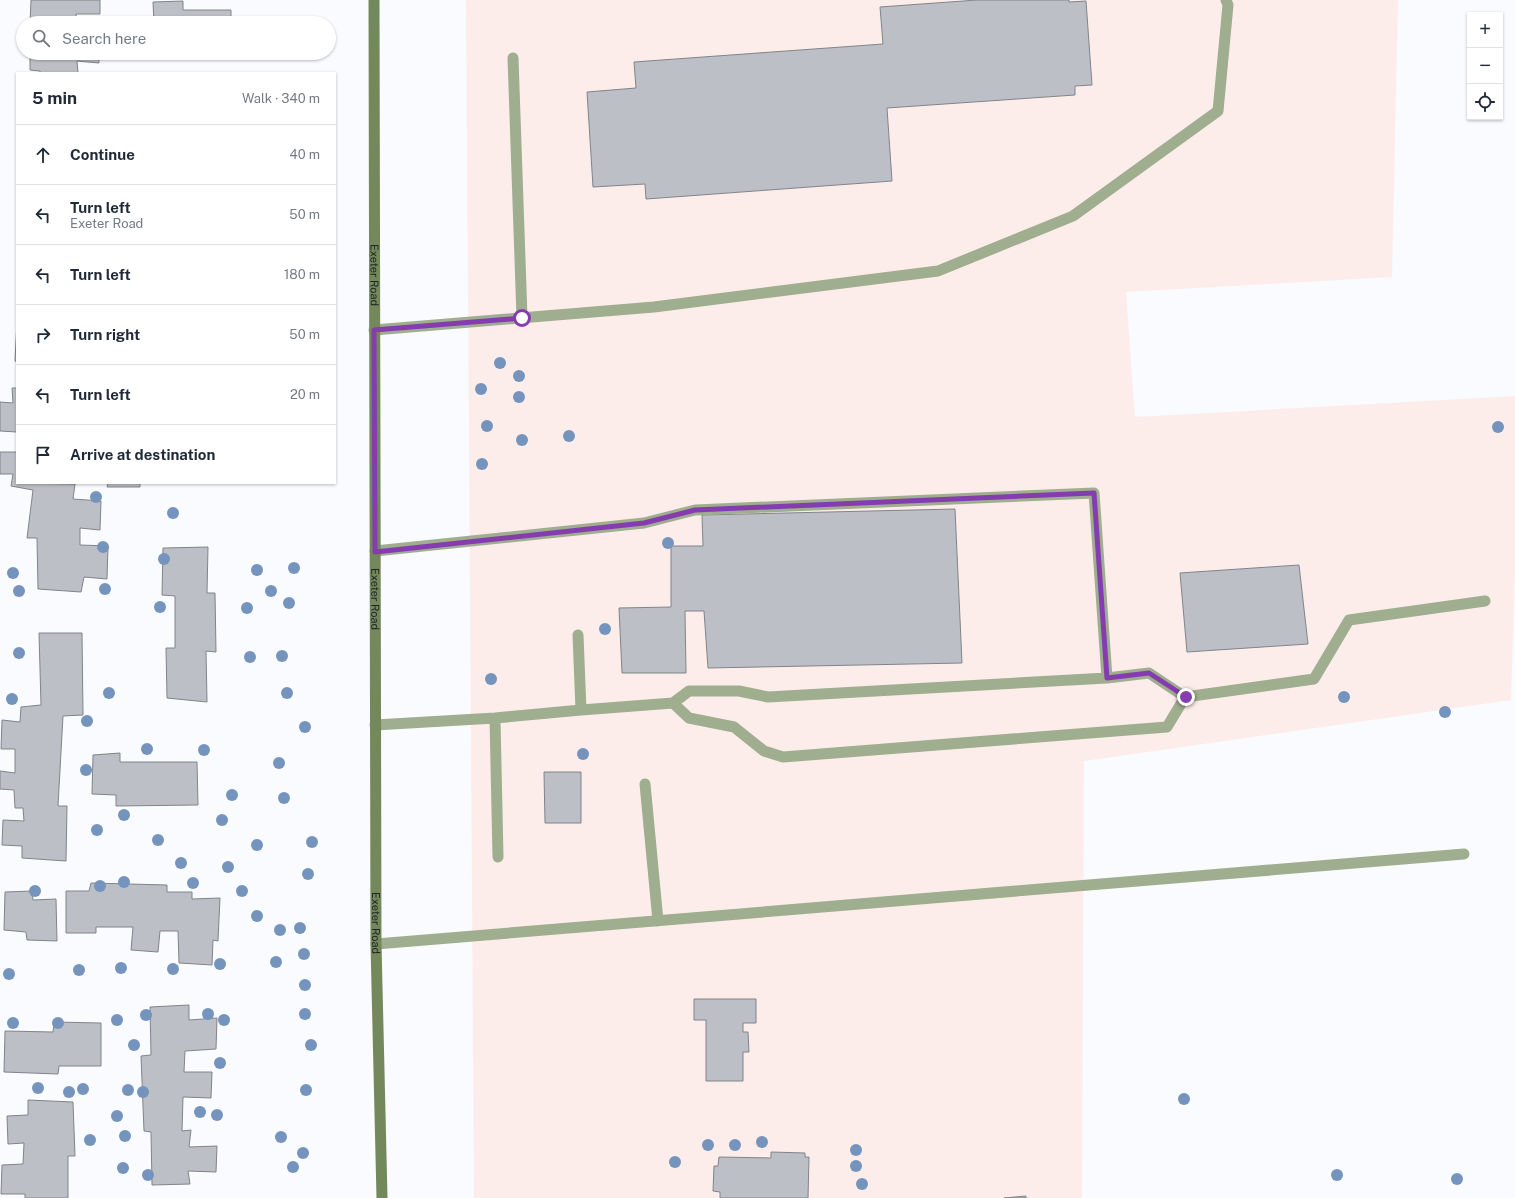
<!DOCTYPE html>
<meta charset="utf-8">
<style>
:root{--surface:#fff;--page:#f6f6f7;--text:#1f2937;--muted:#747a83;--line:#e0e1e3}
body{margin:0;font-family:"Public Sans",sans-serif;background:var(--page);color:var(--text)}
.controls{position:absolute;right:12px;top:12px;display:grid;overflow:hidden;border-radius:0px;box-shadow:0 1px 3px #0004}
.controls button{width:36px;height:36px;display:grid;place-items:center;padding:0;border:0;border-bottom:1px solid var(--line);background:var(--surface);color:var(--text);font:20px sans-serif}
.stop{position:absolute;width:12px;height:12px;margin:-9px;border:3px solid #853cae;border-radius:50%;background:#fff}
.stop.end{background:#853cae;border-color:#fff;box-shadow:0 1px 4px #0008}
.list{margin:0;padding:0;list-style:none}
h2{display:flex;justify-content:space-between;align-items:center;height:52px;margin:0;padding:0 16px;font-size:17px}
h2 small{font-size:13px;font-weight:400;color:var(--muted)}
.list li{display:grid;grid-template-columns:26px 1fr auto;gap:12px;align-items:center;box-sizing:border-box;height:60px;padding:0 16px;border-top:1px solid var(--line)}
.list b{display:block;font-size:15px;white-space:nowrap}
.list p{margin:0;font-size:13px;white-space:nowrap;color:var(--muted)}
.list em{font-size:13px;font-style:normal;color:var(--muted)}
.icon{flex:none;width:22px;height:22px;fill:none;stroke:currentColor;stroke-width:2;stroke-linecap:round;stroke-linejoin:round}
.map{position:relative;flex:none;width:1515px;height:1198px;overflow:hidden}
.search{position:absolute;background:var(--surface);box-shadow:0 1px 3px #0004;left:16px;top:16px;width:320px;height:44px;display:flex;align-items:center;gap:10px;box-sizing:border-box;padding:0 14px;border-radius:22px;color:var(--muted);font-size:15px}
.panel{position:absolute;background:var(--surface);box-shadow:0 1px 3px #0004;left:16px;top:72px;width:320px;height:412px;border-radius:0px}
.map>svg:first-child{display:block}
.industrial{fill:#fdedea}
.building{fill:#bcc0c6;stroke:#80848a}
.lines{fill:none;stroke-linecap:round;stroke-linejoin:round}
.service{stroke:#9fae8f;stroke-width:11}
.secondary{stroke:#73885b;stroke-width:11}
.tree{fill:#7494bd}
.route{stroke:#853cae;stroke-width:5}
.labels{text-anchor:middle;stroke-width:3;stroke-linejoin:round;paint-order:stroke}
.street-label{font-size:11px;fill:#232427;stroke:#fff}
</style>
<div class="map">
<svg width="1515" height="1198" viewBox="0 0 1515 1198">
<rect width="100%" height="100%" fill="#fafbfe"/>
<!-- industrial -->
<path class="industrial" d="M466,0H1398L1392,277L1126,292L1135,417L1515,396V574L1511,700L1084,761L1082,1198H474Z"/>
<!-- building -->
<path class="building" d="M31,0H100V14H76L77,23H30Z
M977,0H1069V2L1086,1L1092,85L1075,86V95L887,108L892,181L646,199L645,184L593,187L587,92L636,88L634,62L883,44L880,7Z
M183,1V10H231V23H154L153,2Z
M30,53H99V63L77,61L78,73H40V71L30,70Z
M179,53H231V59L179,57Z
M17,321V362L15,361Z
M12,388H17V432L0,431V402L13,403Z
M0,452H17V483L75,484L73,499L101,501L100,530L80,528V545L108,546L107,579L84,577L81,592L38,589L37,538H27L33,490L11,486L13,474H0Z
M108,483H140V487H107Z
M955,509L962,663L708,668L704,611H685L686,673H622L619,608L671,607V546H703L702,515Z
M208,547L207,593H215L216,652L206,651L207,702L167,698L166,648H175V596L162,595L163,548Z
M1299,565L1308,644L1187,652L1180,573Z
M39,633H82L83,715L63,716L58,806H67L66,861L22,858V846L2,845L3,820L24,821L23,808H15L14,790L0,789V771L15,773V749H1L2,720L20,722L21,707L41,705Z
M120,753V762H197L198,805L116,806V795L92,794L93,755Z
M544,772H581V823H545Z
M91,883L167,885V892H192V899L220,898L218,941L213,940L212,965L179,963L178,931H160L158,952L131,950L133,927H96V933H66V891H89Z
M32,891L33,900L56,899L57,941L27,940L26,932L4,930L5,892Z
M694,999H756V1023H743V1032H748L749,1052H743V1081H706V1020H694Z
M189,1005V1020L217,1018L216,1049L185,1051L184,1072H212L211,1098L183,1097L182,1131L191,1130L189,1147L217,1146L216,1172L188,1171L190,1184L152,1185L151,1132L144,1131L141,1056L151,1055L150,1007Z
M54,1022L101,1023V1066H59L58,1074L4,1072L5,1031L53,1032Z
M28,1100L73,1102L75,1156H68V1198H25V1194H1L2,1165L23,1164L24,1143L8,1144L7,1116L28,1115Z
M771,1152L805,1153V1157H809L808,1198H720V1192L713,1191L714,1166H718L719,1157L771,1158Z
M1026,1196V1198H1004Z"/>
<g class="lines">
<!-- service -->
<path class="service" d="M513,58L522,317
M374,330L654,307L938,271L1073,216L1218,111L1228,5L1226,0
M375,551L644,523L695,510L1094,493L1107,678
M578,635L581,710
M673,703L689,718L734,727L764,751L783,757L1167,727L1185,697
M495,718L498,857
M375,725L495,718L581,710L673,703L689,691H739L768,697L1107,678L1149,673L1185,697L1314,679L1349,620L1485,601
M645,784L658,921
M376,944L1464,854"/>
<!-- secondary -->
<path class="secondary" id="s1" d="M374,0L376,944L382,1198"/>
</g>
<!-- trees -->
<g class="tree">
<circle cx="500" cy="363" r="6"/>
<circle cx="519" cy="376" r="6"/>
<circle cx="481" cy="389" r="6"/>
<circle cx="519" cy="397" r="6"/>
<circle cx="487" cy="426" r="6"/>
<circle cx="1498" cy="427" r="6"/>
<circle cx="569" cy="436" r="6"/>
<circle cx="522" cy="440" r="6"/>
<circle cx="482" cy="464" r="6"/>
<circle cx="96" cy="497" r="6"/>
<circle cx="173" cy="513" r="6"/>
<circle cx="668" cy="543" r="6"/>
<circle cx="103" cy="547" r="6"/>
<circle cx="164" cy="559" r="6"/>
<circle cx="294" cy="568" r="6"/>
<circle cx="257" cy="570" r="6"/>
<circle cx="13" cy="573" r="6"/>
<circle cx="105" cy="589" r="6"/>
<circle cx="19" cy="591" r="6"/>
<circle cx="271" cy="591" r="6"/>
<circle cx="289" cy="603" r="6"/>
<circle cx="160" cy="607" r="6"/>
<circle cx="247" cy="608" r="6"/>
<circle cx="605" cy="629" r="6"/>
<circle cx="19" cy="653" r="6"/>
<circle cx="282" cy="656" r="6"/>
<circle cx="250" cy="657" r="6"/>
<circle cx="491" cy="679" r="6"/>
<circle cx="109" cy="693" r="6"/>
<circle cx="287" cy="693" r="6"/>
<circle cx="1344" cy="697" r="6"/>
<circle cx="12" cy="699" r="6"/>
<circle cx="1445" cy="712" r="6"/>
<circle cx="87" cy="721" r="6"/>
<circle cx="305" cy="727" r="6"/>
<circle cx="147" cy="749" r="6"/>
<circle cx="204" cy="750" r="6"/>
<circle cx="583" cy="754" r="6"/>
<circle cx="279" cy="763" r="6"/>
<circle cx="86" cy="770" r="6"/>
<circle cx="232" cy="795" r="6"/>
<circle cx="284" cy="798" r="6"/>
<circle cx="124" cy="815" r="6"/>
<circle cx="222" cy="820" r="6"/>
<circle cx="97" cy="830" r="6"/>
<circle cx="158" cy="840" r="6"/>
<circle cx="312" cy="842" r="6"/>
<circle cx="257" cy="845" r="6"/>
<circle cx="181" cy="863" r="6"/>
<circle cx="228" cy="867" r="6"/>
<circle cx="308" cy="874" r="6"/>
<circle cx="124" cy="882" r="6"/>
<circle cx="193" cy="883" r="6"/>
<circle cx="100" cy="886" r="6"/>
<circle cx="35" cy="891" r="6"/>
<circle cx="242" cy="891" r="6"/>
<circle cx="257" cy="916" r="6"/>
<circle cx="300" cy="928" r="6"/>
<circle cx="280" cy="930" r="6"/>
<circle cx="304" cy="954" r="6"/>
<circle cx="276" cy="962" r="6"/>
<circle cx="220" cy="964" r="6"/>
<circle cx="121" cy="968" r="6"/>
<circle cx="173" cy="969" r="6"/>
<circle cx="79" cy="970" r="6"/>
<circle cx="9" cy="974" r="6"/>
<circle cx="305" cy="985" r="6"/>
<circle cx="208" cy="1014" r="6"/>
<circle cx="305" cy="1014" r="6"/>
<circle cx="146" cy="1015" r="6"/>
<circle cx="117" cy="1020" r="6"/>
<circle cx="224" cy="1020" r="6"/>
<circle cx="13" cy="1023" r="6"/>
<circle cx="58" cy="1023" r="6"/>
<circle cx="134" cy="1045" r="6"/>
<circle cx="311" cy="1045" r="6"/>
<circle cx="220" cy="1063" r="6"/>
<circle cx="38" cy="1088" r="6"/>
<circle cx="83" cy="1089" r="6"/>
<circle cx="128" cy="1090" r="6"/>
<circle cx="306" cy="1090" r="6"/>
<circle cx="69" cy="1092" r="6"/>
<circle cx="143" cy="1092" r="6"/>
<circle cx="1184" cy="1099" r="6"/>
<circle cx="200" cy="1112" r="6"/>
<circle cx="217" cy="1115" r="6"/>
<circle cx="117" cy="1116" r="6"/>
<circle cx="125" cy="1136" r="6"/>
<circle cx="281" cy="1137" r="6"/>
<circle cx="90" cy="1140" r="6"/>
<circle cx="762" cy="1142" r="6"/>
<circle cx="708" cy="1145" r="6"/>
<circle cx="735" cy="1145" r="6"/>
<circle cx="856" cy="1150" r="6"/>
<circle cx="303" cy="1153" r="6"/>
<circle cx="675" cy="1162" r="6"/>
<circle cx="856" cy="1166" r="6"/>
<circle cx="293" cy="1167" r="6"/>
<circle cx="123" cy="1168" r="6"/>
<circle cx="148" cy="1175" r="6"/>
<circle cx="1337" cy="1175" r="6"/>
<circle cx="1457" cy="1179" r="6"/>
<circle cx="862" cy="1184" r="6"/>
</g>
<g class="lines">
<!-- route -->
<path class="route" d="M522,318L374,330L375,552L644,523L695,510L1094,493L1107,678L1149,673L1186,697"/>
</g>
<g class="labels">
<!-- street labels -->
<g class="street-label">
<text dy="4" stroke="none"><textPath href="#s1" startOffset="275">Exeter Road</textPath></text>
<text dy="4" stroke="none"><textPath href="#s1" startOffset="599">Exeter Road</textPath></text>
<text dy="4" stroke="none"><textPath href="#s1" startOffset="923">Exeter Road</textPath></text>
</g>
</g>
</svg>
<div class="controls">
<button>+</button>
<button>−</button>
<button><svg class="icon" aria-label="locate" viewBox="0 0 24 24"><circle cx="12" cy="12" r="6"/><path d="M12 2v4M12 18v4M2 12h4M18 12h4"/></svg></button>
</div>
<div class="stop" style="left:522px;top:318px"></div>
<div class="stop end" style="left:1186px;top:697px"></div>
<div class="search"><svg class="icon" aria-label="search" viewBox="0 0 24 24"><circle cx="10" cy="10" r="6"/><path d="M15 15l6 6"/></svg>Search here</div>
<section class="panel">
<h2>5 min<small>Walk · 340 m</small></h2>
<ul class="list">
<li><svg class="icon" aria-label="ahead" viewBox="0 0 24 24"><path d="M12 20V5M6 11l6-6 6 6"/></svg><div><b>Continue</b></div><em>40 m</em></li>
<li><svg class="icon" aria-label="left" viewBox="0 0 24 24"><path d="M17 20v-9H6M10 6l-5 5 5 5"/></svg><div><b>Turn left</b><p>Exeter Road</p></div><em>50 m</em></li>
<li><svg class="icon" aria-label="left" viewBox="0 0 24 24"><path d="M17 20v-9H6M10 6l-5 5 5 5"/></svg><div><b>Turn left</b></div><em>180 m</em></li>
<li><svg class="icon" aria-label="right" viewBox="0 0 24 24"><path d="M7 20v-9h11M14 6l5 5-5 5"/></svg><div><b>Turn right</b></div><em>50 m</em></li>
<li><svg class="icon" aria-label="left" viewBox="0 0 24 24"><path d="M17 20v-9H6M10 6l-5 5 5 5"/></svg><div><b>Turn left</b></div><em>20 m</em></li>
<li><svg class="icon" aria-label="arrive" viewBox="0 0 24 24"><path d="M6 21V4h12l-3 4 3 4H6"/></svg><div><b>Arrive at destination</b></div></li>
</ul>
</section>
</div>
